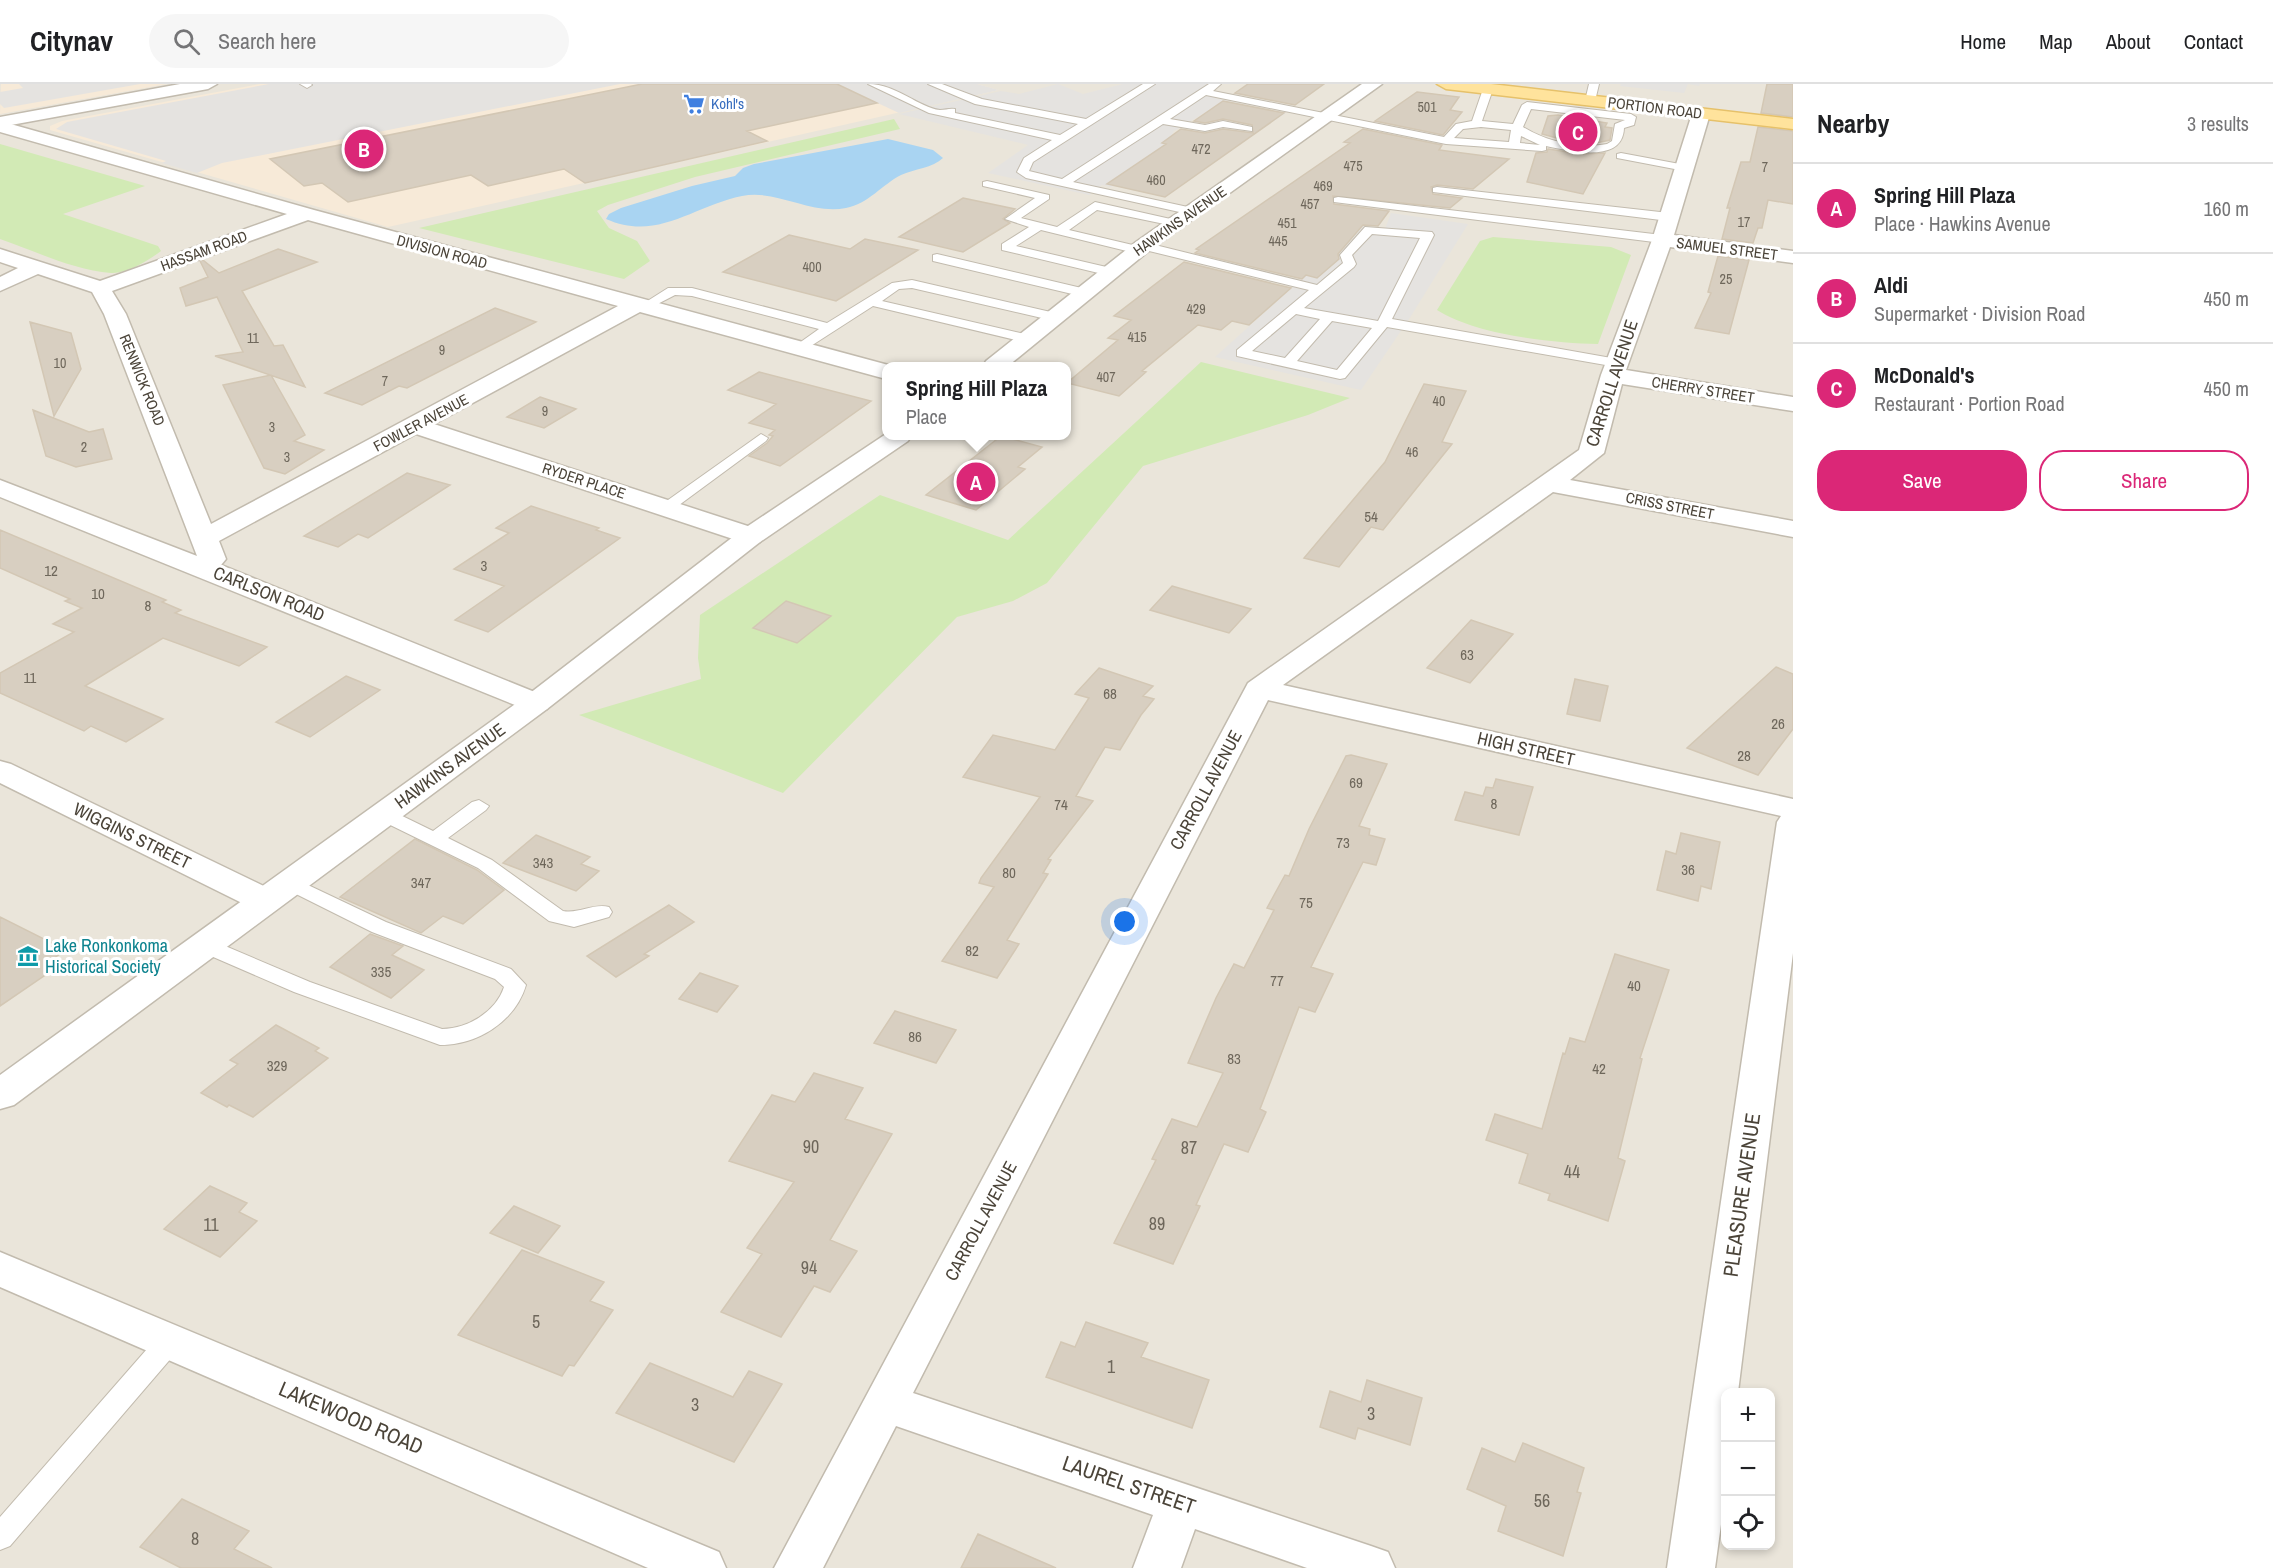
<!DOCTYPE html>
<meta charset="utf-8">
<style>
:root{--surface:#fff;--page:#f6f6f6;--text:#202124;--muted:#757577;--line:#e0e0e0;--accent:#db2777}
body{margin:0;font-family:"Archivo Narrow",sans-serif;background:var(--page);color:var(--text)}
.controls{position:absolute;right:18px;bottom:18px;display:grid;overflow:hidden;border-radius:12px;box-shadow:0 3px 9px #0003}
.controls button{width:54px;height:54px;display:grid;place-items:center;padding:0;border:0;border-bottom:2px solid var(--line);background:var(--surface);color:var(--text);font:30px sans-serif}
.you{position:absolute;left:1125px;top:838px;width:21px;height:21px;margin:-15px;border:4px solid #fff;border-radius:50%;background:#1a73e8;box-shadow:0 0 0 9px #1a73e833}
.badge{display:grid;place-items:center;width:39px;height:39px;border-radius:50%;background:var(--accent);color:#fff;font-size:20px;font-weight:700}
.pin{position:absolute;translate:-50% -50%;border:3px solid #fff;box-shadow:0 2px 6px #0006}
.popup{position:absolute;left:882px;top:278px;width:189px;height:78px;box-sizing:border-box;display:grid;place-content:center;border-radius:12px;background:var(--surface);filter:drop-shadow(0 2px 4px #0005);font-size:20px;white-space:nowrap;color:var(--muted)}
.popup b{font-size:22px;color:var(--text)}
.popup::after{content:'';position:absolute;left:50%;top:100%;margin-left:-12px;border:12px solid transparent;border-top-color:var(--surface)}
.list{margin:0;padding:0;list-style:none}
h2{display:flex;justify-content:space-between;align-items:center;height:78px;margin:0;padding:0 24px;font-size:26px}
h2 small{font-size:20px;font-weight:400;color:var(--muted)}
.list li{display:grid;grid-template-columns:39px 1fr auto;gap:18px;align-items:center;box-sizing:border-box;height:90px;padding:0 24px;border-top:2px solid var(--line)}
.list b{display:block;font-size:22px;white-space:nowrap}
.list p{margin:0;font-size:20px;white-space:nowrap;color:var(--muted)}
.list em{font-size:20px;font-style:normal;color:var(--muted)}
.actions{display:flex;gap:12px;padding:18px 24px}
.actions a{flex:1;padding:14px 0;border:2px solid var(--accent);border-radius:24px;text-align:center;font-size:21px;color:var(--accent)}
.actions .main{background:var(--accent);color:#fff}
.icon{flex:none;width:33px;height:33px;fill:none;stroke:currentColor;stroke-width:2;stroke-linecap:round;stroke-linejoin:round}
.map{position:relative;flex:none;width:1793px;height:1484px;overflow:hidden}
header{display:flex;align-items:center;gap:36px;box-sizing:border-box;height:84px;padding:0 30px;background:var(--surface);border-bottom:2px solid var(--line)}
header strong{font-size:28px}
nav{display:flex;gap:33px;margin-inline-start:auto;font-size:21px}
.search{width:420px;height:54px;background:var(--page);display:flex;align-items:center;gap:15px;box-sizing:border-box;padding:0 21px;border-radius:33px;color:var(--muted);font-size:22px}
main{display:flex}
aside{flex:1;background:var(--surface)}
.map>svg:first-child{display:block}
.residential{fill:#eae5da;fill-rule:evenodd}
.commercial{fill:#f7ead8}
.green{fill:#d2eab5}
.parking{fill:#e5e3e0}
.water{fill:#a9d4f2}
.building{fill:#d8cfc1;stroke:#d3c7b4;stroke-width:1.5}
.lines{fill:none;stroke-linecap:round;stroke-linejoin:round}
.service-casing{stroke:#c2bbae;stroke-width:2}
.minor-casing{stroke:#c2bbae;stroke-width:3}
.tertiary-casing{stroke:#c2bbae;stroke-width:3}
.primary-casing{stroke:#e6c16a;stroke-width:3}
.service{fill:#fff;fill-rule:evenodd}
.minor{fill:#fff;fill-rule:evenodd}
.tertiary{fill:#fff;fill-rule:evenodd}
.primary{fill:#ffe39c;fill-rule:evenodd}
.labels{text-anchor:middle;stroke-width:6;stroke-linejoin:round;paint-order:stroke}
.far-number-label{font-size:14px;fill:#6e675b}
.far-shop-label{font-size:15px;fill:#366cbe;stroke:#fff;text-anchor:start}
.far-street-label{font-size:15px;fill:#4b4439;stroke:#fff}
.number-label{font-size:15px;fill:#6e675b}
.street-label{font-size:18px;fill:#4b4439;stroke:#fff}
.culture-label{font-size:18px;fill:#0d838f;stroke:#fff;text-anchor:start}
.near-number-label{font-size:18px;fill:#6e675b}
.near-street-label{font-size:21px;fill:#4b4439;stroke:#fff}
</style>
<header>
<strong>Citynav</strong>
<div class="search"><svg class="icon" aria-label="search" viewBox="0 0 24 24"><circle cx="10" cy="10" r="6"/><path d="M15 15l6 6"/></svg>Search here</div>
<nav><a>Home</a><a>Map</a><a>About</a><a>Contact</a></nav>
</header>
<main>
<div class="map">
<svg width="1793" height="1484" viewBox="0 0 1793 1484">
<rect width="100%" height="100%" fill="#f6f3ec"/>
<!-- residential -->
<path class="residential" d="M0,0H1793V1484H0ZM886,282H1066V352H886ZM1726,1308H1770V1462H1726Z"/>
<!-- commercial -->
<path class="commercial" d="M1,0H167L0,30Z
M260,0H977L999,6L388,143L50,46V42L62,37Z"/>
<!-- green -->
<path class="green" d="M894,35L900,45L695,93L608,121L597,127L609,144L637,157L650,177L624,195L419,144Z
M0,60L145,102L63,130L158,162L161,167C149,176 127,190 111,189C73,186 35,167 0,155Z
M1493,153L1611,163L1631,171L1598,260C1553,259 1476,251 1437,226L1480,157Z
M1201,278L1350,314L1308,331L1143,382L1047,499L1013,517L957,533L783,709L579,631L701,595L698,574L700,531L880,411L1008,456Z"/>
<!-- parking -->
<path class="parking" d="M19,0H140L4,24L0,20V8L23,4Z
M269,0H620L222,79L197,89L162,79L166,77L56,45L67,38Z
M837,0H977L999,6L899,29Z
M1058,0L1083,10L1123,0H1206L1215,14L1286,29L1274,37L1211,25L1174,47L1171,53L1163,59L1167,61L1125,98L1111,103L1102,101L1089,111L988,89L1028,61L899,30L1001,7L1019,10Z
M1621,0H1700L1699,2L1688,0L1684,9L1620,2Z
M1391,129L1468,140L1411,232L1361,306L1215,273L1306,191L1317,194L1340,139L1385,145Z"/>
<!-- water -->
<path class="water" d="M888,55L933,66L943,74C933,84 914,85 901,91C883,100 868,120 846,124C810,131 777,105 742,112C693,122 657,158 606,135L609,130L621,124L692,102L735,92L743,84L754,80Z"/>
<!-- building -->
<path class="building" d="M642,0H837L877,19L747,47L767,57L585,99L564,85L488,102L471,91L348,118L322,99L304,102L270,75Z
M1248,0H1324L1295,21L1235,9Z
M1767,0H1793V33L1761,29Z
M1417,8L1459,13L1450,26L1462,28L1443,51L1375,37Z
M1223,17L1284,29L1165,113L1107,100L1166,60L1162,59L1181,45L1205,49L1223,45L1253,49L1252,41L1223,35L1205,39L1194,37Z
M1558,31L1607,39L1605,43L1612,44L1610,56L1596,59H1575L1542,50L1548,32Z
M1758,43L1793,47V120L1768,116L1762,144H1758L1753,159L1722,155L1730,124H1727L1741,78H1750Z
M1363,45L1442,61L1439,66L1509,75L1473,105L1437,101L1431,103L1433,110L1462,114L1450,124L1333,112L1334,120L1389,127L1378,142L1363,141L1338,170L1339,175L1317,194L1306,191L1302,195L1195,169L1199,166L1196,165L1350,59L1344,58Z
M1548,65L1581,70L1605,69L1583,110L1527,98L1536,69L1547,68Z
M963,114L1015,125L1003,135L1010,139L963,168L899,153Z
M789,151L850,165L865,155L918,166L836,217L723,188Z
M278,165L317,178L242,207L274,262L283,261L305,303L215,272L243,268L217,213L186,222L180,204L208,193L200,177L203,176L219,189Z
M1718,172L1749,176L1729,250L1695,244L1711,209L1708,208Z
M1184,178L1291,204L1249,241L1232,237L1221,246L1198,241L1142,287L1146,288L1119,312L1067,299L1118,256L1108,254L1131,236L1114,232Z
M495,224L536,238L407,304L399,302L362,321L325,309Z
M30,238L71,249L81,285L54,332Z
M759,288L871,317L780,382L749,372L767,359L773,352L769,351L775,346L749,339L776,320L728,306Z
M271,291L305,351L294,357L324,366L285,390L264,384L223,301Z
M1424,300L1466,307L1442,358L1452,360L1383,446L1371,443L1339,483L1304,474L1385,378Z
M540,313L576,325L544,344L507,333Z
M33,326L89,348L103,345L112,375L76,383L46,372Z
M1001,352L1042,363L1018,383L1025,385L976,426L926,411Z
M407,389L450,401L368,454L358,450L338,463L304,452Z
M531,422L599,444L596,446L620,454L488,548L455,536L504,502L454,485L509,449L496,444Z
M0,446L166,516L162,518L181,526L175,529L267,563L239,582L163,554L85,602L163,635L126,658L91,642L84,647L0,609V589L74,548L53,540L82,524L65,517L70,515L0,484Z
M1172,502L1251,525L1229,549L1150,526Z
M786,517L831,532L797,559L753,544Z
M1471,536L1513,550L1470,599L1427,584Z
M1776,583L1793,590V645L1758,691L1687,664Z
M1099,584L1153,602L1143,612L1154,615L1141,631L1120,666L1105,663L1076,712L1093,717L1048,775L1051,776L1043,789L1048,790L1007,856L1019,860L997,894L942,877L994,803L979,799L981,794L1040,713L963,693L993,651L1055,666L1089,614L1075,610Z
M346,592L380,606L310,653L276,638Z
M1575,595L1608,602L1600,637L1567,630Z
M1351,671L1387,680L1359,742L1370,745L1369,751L1385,755L1376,781L1363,778L1311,883L1333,890L1315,928L1299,923L1260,1025L1266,1028L1248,1068L1224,1060L1196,1121L1200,1122L1173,1180L1114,1159L1156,1076L1152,1075L1172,1035L1197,1043L1223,989L1188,979L1216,914L1234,880L1244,884L1274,826L1267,824L1285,791L1289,792L1309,745L1346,672Z
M1496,695L1533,703L1519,751L1455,736L1465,708L1483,712L1486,703L1493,704Z
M1681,749L1720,758L1711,805L1701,802L1698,817L1657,806L1666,767L1676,770Z
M536,751L590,773L581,780L599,787L576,807L503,779Z
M415,755L477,786L504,806L463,840L443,832L421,849L340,813Z
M669,821L694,838L644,870L649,872L616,893L587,872Z
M0,833L66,866L48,878L57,883L0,922Z
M370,850L403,862L392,871L424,886L391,914L330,883Z
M1615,870L1669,886L1640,974L1642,975L1618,1074L1625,1077L1608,1137L1548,1116L1550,1110L1519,1099L1528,1070L1486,1056L1495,1030L1542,1045L1563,969L1565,970L1570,954L1585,958Z
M700,889L738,902L717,928L679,915Z
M895,927L956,946L936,979L874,959Z
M276,941L319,964L315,967L328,974L253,1033L229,1021L227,1023L201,1009L238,980L230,976Z
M814,989L863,1004L845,1035L892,1050L830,1156L857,1167L830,1208L814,1202L781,1253L721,1228L762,1170L747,1164L794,1098L729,1077L772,1011L795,1018Z
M210,1102L247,1119L239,1128L257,1137L220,1173L164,1145Z
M514,1122L560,1142L538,1169L490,1149Z
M522,1166L604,1198L590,1217L613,1226L574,1282L569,1281L562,1292L458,1251Z
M1086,1238L1148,1259L1141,1273L1209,1296L1192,1344L1046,1293L1061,1258L1075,1263Z
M650,1279L733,1313L749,1287L782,1300L734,1378L616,1329Z
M1367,1296L1422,1314L1410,1361L1358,1344L1355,1355L1320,1343L1330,1307L1361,1318Z
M1523,1359L1584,1384L1577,1408L1581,1409L1563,1472L1498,1447L1506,1422L1467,1405L1482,1364L1515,1378Z
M182,1415L249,1447L234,1465L272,1484H181L140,1463Z
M978,1450L1056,1484H961Z"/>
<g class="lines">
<defs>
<path id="service" d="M300,0H311L312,1L307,4Z
M868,0C897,0 919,24 940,26C946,26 949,24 955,25V29L1060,51L1078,40L975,20L928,0H942L982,15L1086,35L1143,0H1155L1033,78L1029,87L1062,95L1209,0H1221L1213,7L1444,53L1456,40L1472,37L1483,5L1488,2L1493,5L1482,37L1513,40L1522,21L1527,18L1631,30L1636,33L1634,41L1624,44C1623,80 1570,67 1546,62V66L1542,67L1446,60L1206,11L1170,35L1205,41L1223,37L1252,43V47L1223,43L1205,47L1163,40L1073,98L1197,125L1199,127L1193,131L1026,94L1017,88L1024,74L1052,56L929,29ZM1531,25L1625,36L1615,40L1612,57L1607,60C1579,65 1547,58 1523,43ZM1481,43L1511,46L1509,58L1454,54L1463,45ZM1521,52L1540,61L1520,59Z
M1589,0H1599L1595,17L1590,20L1585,17Z
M1621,69L1685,81L1691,84L1685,87L1617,74V70Z
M987,97L1049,111V115L1021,134L1057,143L1095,118L1175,136L1179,137V143L1097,126L1069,146L1137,162L1143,158L1317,201L1343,179L1340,171L1365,143L1432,148L1434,151L1392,235L1617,275L1624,279L1617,283L1387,243L1345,294L1340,295L1237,272V266L1309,206L1145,166L1139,170L1041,146L1016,162L1115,185L1117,188L1111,192L1002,166V160L1029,143L1005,135L1035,114L983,102V98ZM1372,150L1420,154L1378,237L1304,224L1354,183L1356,180L1352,171ZM1296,230L1320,235L1285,274L1252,267ZM1332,237L1372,244L1337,286L1297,277Z
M1437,103L1669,129L1675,133L1669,137L1433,108V104Z
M1338,113L1662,151L1668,155L1662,159L1334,118V114Z
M937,170L1090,206L1091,209L1085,213L933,177V171Z
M912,196L1055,229L1062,233L1055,237L912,204L899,205L882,217L1033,252L1035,255L1028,259L873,222L800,269L795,268V262L819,245L692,212L675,211L644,227L638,223L668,204H692L827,239L892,199Z
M761,350L768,354L766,357L671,427H661L658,424L661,421Z
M479,716L489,722L486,726L448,754L492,776L563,827C579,830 594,819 609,823L612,828L609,833L574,843L549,837L478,784L376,734L373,730L383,724L390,726L433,747L472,718Z
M289,792L386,838L511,885L526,901C515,938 477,961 440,961L294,908L197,866L194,861L197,856H211L310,898L442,945C467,945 496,928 504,903L495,895L372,848L282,803L279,798L282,793Z
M170,1246L179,1249L183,1257L179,1265L10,1462L0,1466V1433L161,1249Z"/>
<path id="minor" d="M1701,25L1710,30L1674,151L1793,167V179L1670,163L1626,286L1793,313V327L1622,300L1604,369L1570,396L1793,437V453L1553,408L1283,601L1793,715V869L1738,1308H1726V1404L1715,1484H1667L1777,738L1781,732L1268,616L913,1309L1371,1462L1388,1468L1395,1484H1307L1195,1445L1181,1484H1133L1153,1431L896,1342L823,1484H774L1248,599L1579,366L1601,291L1652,156L1692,30Z
M0,37L314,126L892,282H886V295L640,228L434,340L760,446L764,452L760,458L751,460L742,458L416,350L219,457L226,475L221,481L547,613L551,619L547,625L536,628L525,625L0,413V396L197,472L104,230L92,208L38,190L0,207V193L18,184L0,178V165L100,197L287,130L0,48ZM308,136L618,222L211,440L126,230L112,207Z
M0,677L11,680L276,808L281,816L276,824L264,827L252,824L0,699Z
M0,1168L719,1468L726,1484H648L0,1203Z"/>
<path id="tertiary" d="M180,0H217L208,5L0,43V33Z
M1362,0H1382L1150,166L1008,282H983L986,277L1136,158Z
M886,350L911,352L908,357L760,458L547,625L14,1021L0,1025V991L525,613L742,446Z"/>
<path id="primary" d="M1437,0H1491L1793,35V45L1446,5Z"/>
</defs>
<!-- service casing -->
<use href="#service" class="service-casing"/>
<!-- minor casing -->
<use href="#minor" class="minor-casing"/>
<!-- tertiary casing -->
<use href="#tertiary" class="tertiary-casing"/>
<!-- primary casing -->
<use href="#primary" class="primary-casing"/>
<!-- service -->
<use href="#service" class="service"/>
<!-- minor -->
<use href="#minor" class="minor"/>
<!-- tertiary -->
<use href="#tertiary" class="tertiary"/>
<!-- primary -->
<use href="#primary" class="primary"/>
</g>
<!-- icons -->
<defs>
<symbol id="supermarket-bare" viewBox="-9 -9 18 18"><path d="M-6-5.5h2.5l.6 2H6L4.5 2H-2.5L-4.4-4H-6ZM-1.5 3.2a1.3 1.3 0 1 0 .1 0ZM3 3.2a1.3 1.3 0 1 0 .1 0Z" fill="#3f7fe0" stroke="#fff" stroke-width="2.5" paint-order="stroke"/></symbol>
<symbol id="museum-bare" viewBox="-9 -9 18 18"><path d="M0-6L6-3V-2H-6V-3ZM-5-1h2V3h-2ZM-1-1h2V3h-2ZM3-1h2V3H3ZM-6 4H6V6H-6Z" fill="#0f9aa8" stroke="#fff" stroke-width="2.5" paint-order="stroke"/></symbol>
</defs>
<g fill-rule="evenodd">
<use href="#supermarket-bare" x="679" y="5" width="30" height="30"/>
<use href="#museum-bare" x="13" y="857" width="30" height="30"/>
</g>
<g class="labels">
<!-- far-number labels -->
<g class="far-number-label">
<text x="1427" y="28">501</text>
<text x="1201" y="70">472</text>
<text x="1353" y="87">475</text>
<text x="1765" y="88">7</text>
<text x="1156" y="101">460</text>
<text x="1323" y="107">469</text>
<text x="1310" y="125">457</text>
<text x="1744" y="143">17</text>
<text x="1287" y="144">451</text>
<text x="1278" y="162">445</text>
<text x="812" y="188">400</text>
<text x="1726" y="200">25</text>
<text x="1196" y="230">429</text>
<text x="1137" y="258">415</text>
<text x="253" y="259">11</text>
<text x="442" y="271">9</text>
<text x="60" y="284">10</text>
<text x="1106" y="298">407</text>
<text x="385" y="302">7</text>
<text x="1439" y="322">40</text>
<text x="545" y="332">9</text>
<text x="272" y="348">3</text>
<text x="84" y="368">2</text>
<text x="1412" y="373">46</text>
<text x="287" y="378">3</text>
</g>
<!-- far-shop labels -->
<g class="far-shop-label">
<text x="711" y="25">Kohl's</text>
</g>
<!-- far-street labels -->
<g class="far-street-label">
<text transform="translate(1655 24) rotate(7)" y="5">PORTION ROAD</text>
<text transform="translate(1180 137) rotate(-35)" y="5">HAWKINS AVENUE</text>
<text transform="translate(1727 165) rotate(7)" y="5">SAMUEL STREET</text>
<text transform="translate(204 167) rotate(-20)" y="5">HASSAM ROAD</text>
<text transform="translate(442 168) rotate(15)" y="5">DIVISION ROAD</text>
<text transform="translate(142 296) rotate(68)" y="5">RENWICK ROAD</text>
<text transform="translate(1703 306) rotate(9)" y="5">CHERRY STREET</text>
<text transform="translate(421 339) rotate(-28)" y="5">FOWLER AVENUE</text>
<text transform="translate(584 397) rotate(18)" y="5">RYDER PLACE</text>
<text transform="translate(1670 422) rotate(11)" y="5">CRISS STREET</text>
</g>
<!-- number labels -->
<g class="number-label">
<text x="1371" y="438">54</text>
<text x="484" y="487">3</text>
<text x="51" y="492">12</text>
<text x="98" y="515">10</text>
<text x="148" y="527">8</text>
<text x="1467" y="576">63</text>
<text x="30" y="599">11</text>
<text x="1110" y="615">68</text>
<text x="1778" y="645">26</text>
<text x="1744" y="677">28</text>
<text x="1356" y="704">69</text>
<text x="1494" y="725">8</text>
<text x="1061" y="726">74</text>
<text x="1343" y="764">73</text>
<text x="543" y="784">343</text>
<text x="1688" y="791">36</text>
<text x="1009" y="794">80</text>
<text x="421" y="804">347</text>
<text x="1306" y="824">75</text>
<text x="972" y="872">82</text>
<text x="381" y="893">335</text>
<text x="1277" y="902">77</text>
<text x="1634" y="907">40</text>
<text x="915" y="958">86</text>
<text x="1234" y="980">83</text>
<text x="277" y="987">329</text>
<text x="1599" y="990">42</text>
</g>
<!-- street labels -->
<g class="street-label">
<text transform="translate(1612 299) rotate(-72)" y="6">CARROLL AVENUE</text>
<text transform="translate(269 510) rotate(22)" y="6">CARLSON ROAD</text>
<text transform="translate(1526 665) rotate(13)" y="6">HIGH STREET</text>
<text transform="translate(450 682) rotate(-36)" y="6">HAWKINS AVENUE</text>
<text transform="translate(1206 706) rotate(-62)" y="6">CARROLL AVENUE</text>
<text transform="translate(132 752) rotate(26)" y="6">WIGGINS STREET</text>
<text transform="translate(981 1137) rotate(-62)" y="6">CARROLL AVENUE</text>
</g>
<!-- culture labels -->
<g class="culture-label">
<text x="45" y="868">Lake Ronkonkoma<tspan x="45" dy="21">Historical Society</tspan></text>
</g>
<!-- near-number labels -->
<g class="near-number-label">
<text x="811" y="1069">90</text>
<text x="1189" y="1070">87</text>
<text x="1572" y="1094">44</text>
<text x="1157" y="1146">89</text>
<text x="211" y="1147">11</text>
<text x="809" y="1190">94</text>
<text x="536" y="1244">5</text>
<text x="1111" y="1289">1</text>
<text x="695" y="1327">3</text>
<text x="1371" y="1336">3</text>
<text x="1542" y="1423">56</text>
<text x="195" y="1461">8</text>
</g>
<!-- near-street labels -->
<g class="near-street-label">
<text transform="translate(1742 1111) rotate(-82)" y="7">PLEASURE AVENUE</text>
<text transform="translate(351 1334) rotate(23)" y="7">LAKEWOOD ROAD</text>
<text transform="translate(1129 1401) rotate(19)" y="7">LAUREL STREET</text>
</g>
</g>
</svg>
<div class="controls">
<button>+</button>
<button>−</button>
<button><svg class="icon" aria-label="locate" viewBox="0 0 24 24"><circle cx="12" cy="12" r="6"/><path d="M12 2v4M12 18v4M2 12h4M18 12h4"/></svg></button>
</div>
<div class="you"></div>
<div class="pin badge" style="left:976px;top:398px">A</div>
<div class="popup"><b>Spring Hill Plaza</b>Place</div>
<div class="pin badge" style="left:364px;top:65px">B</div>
<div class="pin badge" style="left:1578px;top:48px">C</div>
</div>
<aside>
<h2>Nearby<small>3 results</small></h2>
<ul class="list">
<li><span class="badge">A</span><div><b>Spring Hill Plaza</b><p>Place · Hawkins Avenue</p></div><em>160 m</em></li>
<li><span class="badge">B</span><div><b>Aldi</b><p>Supermarket · Division Road</p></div><em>450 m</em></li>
<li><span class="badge">C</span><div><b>McDonald's</b><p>Restaurant · Portion Road</p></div><em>450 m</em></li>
</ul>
<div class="actions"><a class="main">Save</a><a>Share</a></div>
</aside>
</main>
